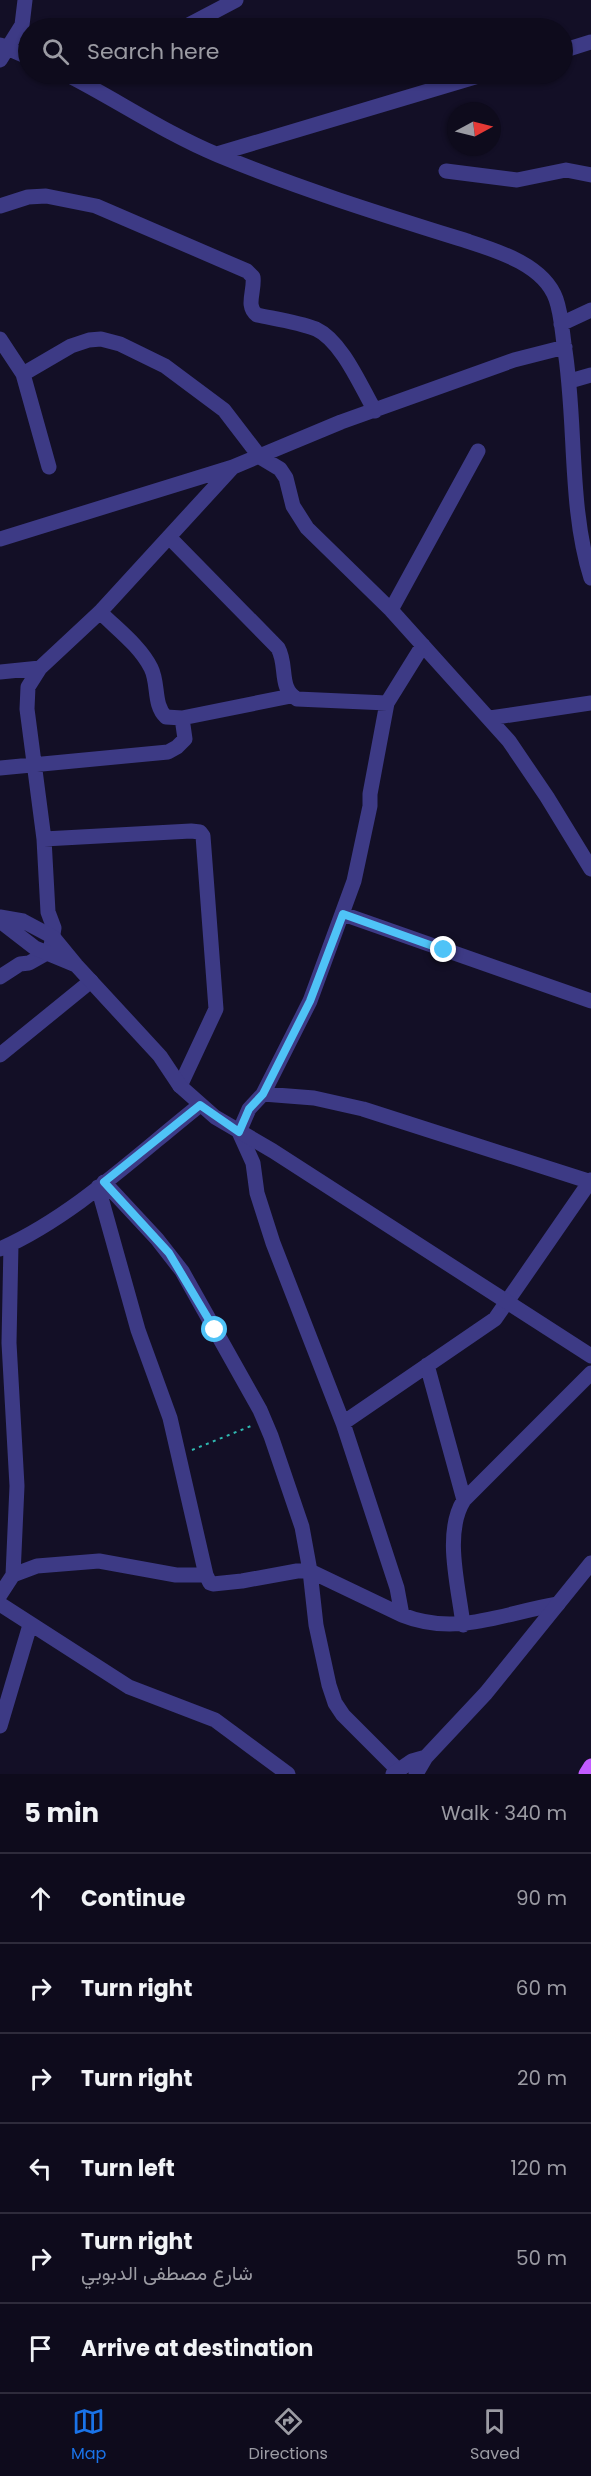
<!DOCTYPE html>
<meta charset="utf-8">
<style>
:root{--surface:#0e0b1c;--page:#1c1929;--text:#f1f3f6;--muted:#9b9ba3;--line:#2e2b3b;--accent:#1a73e8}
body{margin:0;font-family:Poppins,Vazirmatn,sans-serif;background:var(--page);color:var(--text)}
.compass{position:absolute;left:447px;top:102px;width:54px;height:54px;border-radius:50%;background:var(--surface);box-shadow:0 2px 4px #0004;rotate:83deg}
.stop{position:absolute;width:18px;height:18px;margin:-14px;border:4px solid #4fc3f7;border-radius:50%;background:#fff}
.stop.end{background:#4fc3f7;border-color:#fff;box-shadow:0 2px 6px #0008}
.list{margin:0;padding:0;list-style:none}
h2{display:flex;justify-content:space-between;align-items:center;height:78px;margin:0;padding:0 24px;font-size:26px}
h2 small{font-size:20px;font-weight:400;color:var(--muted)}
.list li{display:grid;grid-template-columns:39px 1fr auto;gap:18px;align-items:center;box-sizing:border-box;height:90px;padding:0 24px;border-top:2px solid var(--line)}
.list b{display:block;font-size:22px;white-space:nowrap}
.list p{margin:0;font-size:20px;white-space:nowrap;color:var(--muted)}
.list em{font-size:20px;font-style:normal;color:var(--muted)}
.icon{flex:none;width:33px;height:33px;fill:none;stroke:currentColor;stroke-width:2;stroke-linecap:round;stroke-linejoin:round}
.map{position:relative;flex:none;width:591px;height:1774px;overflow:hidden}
.search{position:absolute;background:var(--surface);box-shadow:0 2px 4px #0004;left:18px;right:18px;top:18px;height:66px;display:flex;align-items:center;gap:15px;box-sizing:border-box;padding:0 21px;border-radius:33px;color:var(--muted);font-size:22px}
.sheet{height:618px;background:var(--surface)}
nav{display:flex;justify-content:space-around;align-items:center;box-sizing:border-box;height:84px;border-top:2px solid var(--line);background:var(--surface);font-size:16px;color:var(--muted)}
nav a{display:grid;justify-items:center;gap:3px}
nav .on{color:var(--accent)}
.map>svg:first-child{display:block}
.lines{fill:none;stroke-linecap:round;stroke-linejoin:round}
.path{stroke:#2fb8b0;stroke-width:2;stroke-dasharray:3 4.5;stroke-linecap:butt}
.minor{stroke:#3d3a85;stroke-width:15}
.tertiary{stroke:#3d3a85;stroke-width:15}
.primary{stroke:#c25bff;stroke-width:15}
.route{stroke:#4fc3f7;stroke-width:8}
</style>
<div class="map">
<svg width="591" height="1774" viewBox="0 0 591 1774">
<rect width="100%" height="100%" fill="#130f26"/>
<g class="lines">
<!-- path -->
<path class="path" d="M192,1450L251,1426"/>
<!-- minor -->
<path class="minor" d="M183,28L236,0
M0,45L28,57
M562,51L591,42
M0,60L22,25L25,0
M66,74C117,100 165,133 218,155C300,189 384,215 467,241C498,251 544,265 556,299C561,313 562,329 564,344C577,420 568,505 591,578
M217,154L485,74
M446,171L517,180L566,170L591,175
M0,206L28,197L46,196L96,206L247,271L253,277C255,291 245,306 257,315C276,319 298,322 316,329C342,341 361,387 375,411
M561,324L591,310
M0,339L23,374L49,467
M23,374L71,346L89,340L101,339L120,344L165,366L224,410L260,457L280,469L286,478L293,506L307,528L391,610L509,741L547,797L591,869
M570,381L591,375
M169,537L278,648C288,666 278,688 297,699L387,703
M0,539L233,467L341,422L514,360L565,347
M391,610L478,451
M100,612C117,629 140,646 151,668C159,684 153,705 166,717L182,718L291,696
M423,645L387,703L370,794V806L354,881L310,1001L263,1094L249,1109L239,1132L253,1163L257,1193L273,1243L343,1423L397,1588L402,1615C457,1637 503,1613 558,1604
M0,672L40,668
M490,718L591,703
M0,768L168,752L177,747L185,739L182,718
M44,839L191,831L200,832L203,836L216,1009L180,1086
M343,914L591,1001
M0,977L20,964L29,963L45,954L51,946L54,928L48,912L44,839L27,709L28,687L40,668L100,612L233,467
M0,1055L91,981
M263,1094L314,1098L363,1109L591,1182
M104,1182L157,1239L182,1271L260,1410L271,1436L302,1527L310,1571L316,1625L329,1685L335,1703L343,1715L398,1770
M11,1244L9,1343L17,1486L13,1575
M0,1249C73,1217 138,1154 200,1105
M427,1365L464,1500
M343,1423L495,1319L591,1180
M206,1575L210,1583L213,1584L242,1581L297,1571H310L402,1615
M0,1595L13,1575L37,1566L99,1561L176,1575H206L170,1418L138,1330L98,1187
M0,1604L129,1687L215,1720L288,1774
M463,1625C459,1588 443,1533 464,1500L591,1373
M0,1726L30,1625"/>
<!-- tertiary -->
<path class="tertiary" d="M0,917L23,921L53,937L76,965L160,1056L180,1086L215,1117L273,1151L591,1356
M0,921L35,948L76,965
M393,1774L412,1761L426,1757
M416,1774L426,1757L486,1693L591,1563"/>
<!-- primary -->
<path class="primary" d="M586,1774L591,1766"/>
</g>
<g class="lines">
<!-- route -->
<path class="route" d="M215,1330L169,1253L104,1182L200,1105L239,1132L249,1109L263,1094L310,1001L343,914L444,950"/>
</g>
</svg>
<svg class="compass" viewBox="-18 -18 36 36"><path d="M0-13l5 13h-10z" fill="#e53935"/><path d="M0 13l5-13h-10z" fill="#9b9ba3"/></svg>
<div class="stop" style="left:215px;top:1330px"></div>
<div class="stop end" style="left:444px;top:950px"></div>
<div class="search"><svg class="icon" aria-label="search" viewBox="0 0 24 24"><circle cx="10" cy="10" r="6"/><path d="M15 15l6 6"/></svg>Search here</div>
</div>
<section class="sheet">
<h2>5 min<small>Walk · 340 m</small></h2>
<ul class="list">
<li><svg class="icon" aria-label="ahead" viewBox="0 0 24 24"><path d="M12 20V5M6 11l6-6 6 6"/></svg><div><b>Continue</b></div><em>90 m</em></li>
<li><svg class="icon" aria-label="right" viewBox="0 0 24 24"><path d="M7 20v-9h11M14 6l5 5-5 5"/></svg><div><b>Turn right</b></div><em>60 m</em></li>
<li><svg class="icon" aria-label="right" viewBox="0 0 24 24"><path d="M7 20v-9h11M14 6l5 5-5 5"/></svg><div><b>Turn right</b></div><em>20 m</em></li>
<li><svg class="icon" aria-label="left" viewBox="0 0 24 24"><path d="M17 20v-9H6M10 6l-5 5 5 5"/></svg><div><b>Turn left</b></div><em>120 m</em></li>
<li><svg class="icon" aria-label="right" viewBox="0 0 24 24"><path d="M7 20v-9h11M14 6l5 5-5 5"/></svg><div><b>Turn right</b><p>شارع مصطفى الدبوبي</p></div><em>50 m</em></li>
<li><svg class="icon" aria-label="arrive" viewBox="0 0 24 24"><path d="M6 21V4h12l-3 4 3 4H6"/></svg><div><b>Arrive at destination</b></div></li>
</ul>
</section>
<nav>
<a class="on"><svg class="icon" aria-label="map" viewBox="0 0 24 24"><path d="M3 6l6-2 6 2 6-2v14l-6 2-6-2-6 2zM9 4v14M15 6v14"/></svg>Map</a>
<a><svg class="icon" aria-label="directions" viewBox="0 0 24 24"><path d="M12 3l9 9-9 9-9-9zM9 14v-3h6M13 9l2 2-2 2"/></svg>Directions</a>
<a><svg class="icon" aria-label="saved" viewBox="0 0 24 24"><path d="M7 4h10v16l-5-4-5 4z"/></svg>Saved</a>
</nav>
